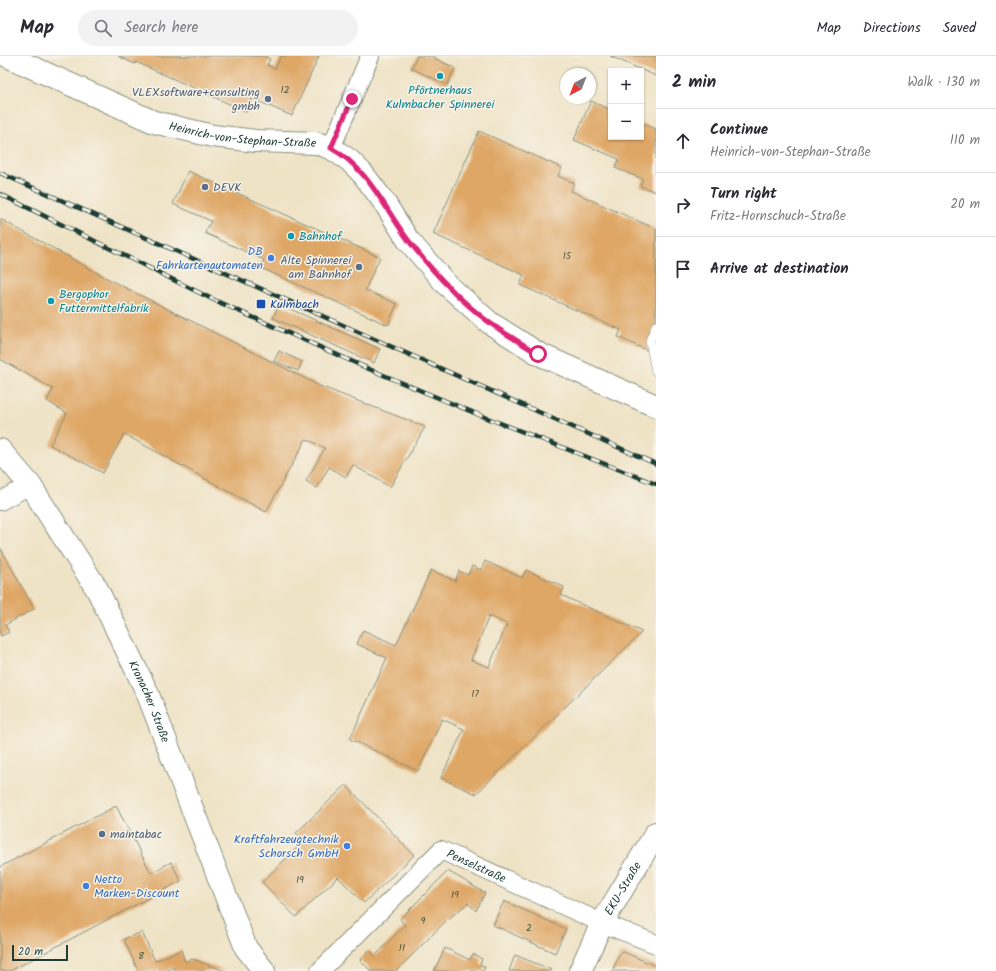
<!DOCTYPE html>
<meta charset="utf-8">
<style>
:root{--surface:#fff;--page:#f2f2f3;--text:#2b2b33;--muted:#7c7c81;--line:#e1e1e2}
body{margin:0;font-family:Kalam,sans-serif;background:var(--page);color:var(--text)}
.controls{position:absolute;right:12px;top:12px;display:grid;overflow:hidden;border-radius:0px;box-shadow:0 1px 3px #0004}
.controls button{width:36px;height:36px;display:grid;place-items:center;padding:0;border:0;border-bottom:1px solid var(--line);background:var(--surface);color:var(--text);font:20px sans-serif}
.compass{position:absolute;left:560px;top:12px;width:36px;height:36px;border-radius:50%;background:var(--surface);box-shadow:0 1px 3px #0004;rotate:222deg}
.scale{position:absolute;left:12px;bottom:10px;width:56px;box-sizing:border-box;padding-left:4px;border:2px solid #1f3d34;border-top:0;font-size:11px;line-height:14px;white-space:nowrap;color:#1f3d34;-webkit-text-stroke:3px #f7f3e8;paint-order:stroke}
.stop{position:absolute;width:12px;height:12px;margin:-9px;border:3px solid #db2777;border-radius:50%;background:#fff}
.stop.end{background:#db2777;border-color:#fff;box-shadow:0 1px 4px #0008}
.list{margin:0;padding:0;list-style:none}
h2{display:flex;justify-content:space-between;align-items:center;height:52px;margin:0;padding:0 16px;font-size:17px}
h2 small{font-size:13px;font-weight:400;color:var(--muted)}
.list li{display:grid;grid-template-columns:26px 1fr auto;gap:12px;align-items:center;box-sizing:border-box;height:64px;padding:0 16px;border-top:1px solid var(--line)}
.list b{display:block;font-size:15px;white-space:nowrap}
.list p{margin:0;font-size:13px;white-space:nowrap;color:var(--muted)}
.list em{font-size:13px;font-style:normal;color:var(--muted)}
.icon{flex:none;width:22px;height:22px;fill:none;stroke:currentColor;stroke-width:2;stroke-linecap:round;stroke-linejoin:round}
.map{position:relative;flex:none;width:656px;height:915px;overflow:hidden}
header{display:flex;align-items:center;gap:24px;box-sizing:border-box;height:56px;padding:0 20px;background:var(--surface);border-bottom:1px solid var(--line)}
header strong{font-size:19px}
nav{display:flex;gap:22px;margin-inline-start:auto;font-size:14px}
.search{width:280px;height:36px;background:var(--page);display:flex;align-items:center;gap:10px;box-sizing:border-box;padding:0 14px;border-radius:22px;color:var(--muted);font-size:15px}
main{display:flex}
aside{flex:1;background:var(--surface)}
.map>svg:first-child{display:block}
.building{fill:#dfa766;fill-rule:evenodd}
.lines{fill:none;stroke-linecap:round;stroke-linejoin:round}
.service-casing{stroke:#87907d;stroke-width:10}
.minor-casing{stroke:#87907d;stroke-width:20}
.tertiary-casing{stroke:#87907d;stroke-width:24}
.service{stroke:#fff;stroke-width:9}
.minor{stroke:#fff;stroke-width:18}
.tertiary{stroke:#fff;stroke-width:22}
.rail-casing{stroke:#1f3d34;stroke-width:4.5}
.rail{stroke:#f7f3e8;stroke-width:3;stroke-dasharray:9;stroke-linecap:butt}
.route{stroke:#db2777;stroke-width:5}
.culture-dot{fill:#0f9aa8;stroke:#f7f3e8;stroke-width:1.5}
.service-dot{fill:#5c6f8a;stroke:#f7f3e8;stroke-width:1.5}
.shop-dot{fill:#3f7fe0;stroke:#f7f3e8;stroke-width:1.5}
.transit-dot{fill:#1a4fb4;stroke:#f7f3e8;stroke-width:1.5}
.labels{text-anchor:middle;stroke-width:3;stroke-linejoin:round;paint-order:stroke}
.number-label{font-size:10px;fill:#4f5840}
.culture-label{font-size:12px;fill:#0d838f;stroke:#f7f3e8;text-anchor:start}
.service-label{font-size:12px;fill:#4e5e75;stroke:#f7f3e8;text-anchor:end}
.street-label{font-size:12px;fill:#1f3d34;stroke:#f7f3e8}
.shop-label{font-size:12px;fill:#366cbe;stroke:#f7f3e8;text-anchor:end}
.transit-label{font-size:12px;fill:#164399;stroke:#f7f3e8;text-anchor:start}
</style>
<header>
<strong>Map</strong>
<div class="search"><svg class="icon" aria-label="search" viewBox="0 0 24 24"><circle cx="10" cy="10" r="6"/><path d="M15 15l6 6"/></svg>Search here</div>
<nav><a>Map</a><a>Directions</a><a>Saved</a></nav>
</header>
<main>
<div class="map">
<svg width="656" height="915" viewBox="0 0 656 915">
<rect width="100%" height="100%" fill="#f7f3e8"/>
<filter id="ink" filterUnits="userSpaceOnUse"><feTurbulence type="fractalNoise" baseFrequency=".025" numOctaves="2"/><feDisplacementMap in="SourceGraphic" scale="8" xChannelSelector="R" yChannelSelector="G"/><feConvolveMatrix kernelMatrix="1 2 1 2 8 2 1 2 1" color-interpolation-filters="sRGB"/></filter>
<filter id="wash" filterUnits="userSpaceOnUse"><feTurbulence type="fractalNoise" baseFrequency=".012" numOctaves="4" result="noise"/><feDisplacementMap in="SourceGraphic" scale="16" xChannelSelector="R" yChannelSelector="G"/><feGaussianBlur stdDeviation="0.9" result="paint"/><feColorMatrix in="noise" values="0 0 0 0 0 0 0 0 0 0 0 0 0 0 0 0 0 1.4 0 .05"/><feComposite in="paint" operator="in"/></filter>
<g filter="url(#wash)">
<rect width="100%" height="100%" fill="#efe3c6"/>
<g id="blocks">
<!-- building -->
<path class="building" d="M118,0H264L270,3L267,9L275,13L281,0H319L292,60L260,46L261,43L254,40L247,56L136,6L135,8Z
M417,0H435L434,2L455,12L447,29L411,12Z
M610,0H656V20Z
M591,45L611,54V81H641V67L656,73V136L640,130L643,123L615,112L619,103L574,84Z
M479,75L562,112L558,120L574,127L571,135L656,173V291L653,297L618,281L621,274L520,229L524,219L433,178Z
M188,115L380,201L365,234L397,248L388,269L261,212L264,204L205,177L211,165L173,148Z
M0,163L112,225L322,331L425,371L390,431L353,409L346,421L329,411L317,432L306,425L325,392L306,383L266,456L124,378L103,417L50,389L67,357L47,345L53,333L0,303Z
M279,248L380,293L374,307L273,262Z
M279,295L302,306L298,315L274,305Z
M0,491L34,553L5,569L9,576L1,580L0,578Z
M485,505L522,522L526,514L564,531L561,539L642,576L476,738L441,722L464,673L442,663L418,715L350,683L387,602L357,588L363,574L396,589L431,514L455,525L459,515L468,519L472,510L481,514ZM489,560L507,568L489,611L471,604Z
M346,729L414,799L364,847L338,821L296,861L262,826L304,785L296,777Z
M116,750L151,817L171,806L181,825L10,915H0V811Z
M448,815L485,837L476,855L468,847L447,864L396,915H371L360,904L369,894L375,900L405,869L400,863Z
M504,845L566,873L555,897L493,869Z
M142,876L155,905L181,894L185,906L192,903L225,915H175L174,911L165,915H138L124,883Z
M445,892L470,904L473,898L482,903L480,908L485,911L483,915H434Z
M621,895L656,910V915H612Z
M515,899L552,914L551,915H509Z"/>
</g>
</g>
<g filter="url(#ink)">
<use href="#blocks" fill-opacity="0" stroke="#87907d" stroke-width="1"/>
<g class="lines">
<defs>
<path id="service" d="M656,270L650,285L656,315"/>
<g id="minor">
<path d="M331,92L370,0"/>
<path d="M0,445L30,429"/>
<path id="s1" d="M320,915L441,794L602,867L656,888"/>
</g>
<g id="tertiary">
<path id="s2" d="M7,0L154,66L213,80L256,85L316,87L331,92L349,104L363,118L384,146L408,184L446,228L490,267L539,298L656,350"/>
<path id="s3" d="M0,394L30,429L97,533L147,636L246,892L264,915"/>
<path id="s4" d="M580,915L602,867L656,777"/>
</g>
</defs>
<!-- service casing -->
<use href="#service" class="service-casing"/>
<!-- minor casing -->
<use href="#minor" class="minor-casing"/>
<!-- tertiary casing -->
<use href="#tertiary" class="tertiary-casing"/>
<!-- service -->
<use href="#service" class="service"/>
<!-- minor -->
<use href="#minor" class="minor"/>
<!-- tertiary -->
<use href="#tertiary" class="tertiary"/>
<defs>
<path id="rail" d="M0,117L656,408
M0,138L214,244L369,313L477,358L656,428"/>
</defs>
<!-- rail casing -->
<use href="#rail" class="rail-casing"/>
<!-- rail -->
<use href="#rail" class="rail"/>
</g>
</g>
<g class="lines" filter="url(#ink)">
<!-- route -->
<path class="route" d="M352,43L331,92C369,113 384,152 409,185C432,215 459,244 490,267C505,278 522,287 538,298"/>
</g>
<!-- markers -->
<g class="culture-dot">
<circle cx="440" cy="20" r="4"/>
<circle cx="291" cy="180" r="4"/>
<circle cx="51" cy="245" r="4"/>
</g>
<g class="service-dot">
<circle cx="268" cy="43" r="4"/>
<circle cx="205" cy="131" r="4"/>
<circle cx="359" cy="211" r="4"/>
<circle cx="102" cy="778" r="4"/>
</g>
<g class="shop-dot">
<circle cx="271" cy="202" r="4"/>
<circle cx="347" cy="790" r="4"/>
<circle cx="86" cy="830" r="4"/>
</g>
<rect class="transit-dot" x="256" y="243" width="10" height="10" rx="2"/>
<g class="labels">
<!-- number labels -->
<g class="number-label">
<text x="285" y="37">12</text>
<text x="567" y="203">15</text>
<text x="475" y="641">17</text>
<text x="300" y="827">19</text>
<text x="455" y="842">19</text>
<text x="423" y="868">9</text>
<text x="529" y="875">2</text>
<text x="402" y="895">11</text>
<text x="141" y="903">8</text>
</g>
<!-- culture labels -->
<g class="culture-label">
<text x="440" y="38" text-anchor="middle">Pförtnerhaus<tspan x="440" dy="14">Kulmbacher Spinnerei</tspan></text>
<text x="299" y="184">Bahnhof</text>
<text x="59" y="242">Bergophor<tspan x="59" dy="14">Futtermittelfabrik</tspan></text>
</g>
<!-- service labels -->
<g class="service-label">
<text x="260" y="40">VLEXsoftware+consulting<tspan x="260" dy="14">gmbh</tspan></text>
<text x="213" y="135" text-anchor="start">DEVK</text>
<text x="351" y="208">Alte Spinnerei<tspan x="351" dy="14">am Bahnhof</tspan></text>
<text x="110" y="782" text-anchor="start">maintabac</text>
</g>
<!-- street labels -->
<g class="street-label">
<text dy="4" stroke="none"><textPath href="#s2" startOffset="251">Heinrich-von-Stephan-Straße</textPath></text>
<text dy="4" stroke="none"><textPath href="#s3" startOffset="294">Kronacher Straße</textPath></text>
<text dy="4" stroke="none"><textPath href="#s1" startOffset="210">Penselstraße</textPath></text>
<text dy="4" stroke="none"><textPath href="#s4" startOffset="93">EKU-Straße</textPath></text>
</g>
<!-- shop labels -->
<g class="shop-label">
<text x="263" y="199">DB<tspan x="263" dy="14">Fahrkartenautomaten</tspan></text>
<text x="339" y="787">Kraftfahrzeugtechnik<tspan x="339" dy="14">Schorsch GmbH</tspan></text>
<text x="94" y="827" text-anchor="start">Netto<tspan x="94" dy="14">Marken-Discount</tspan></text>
</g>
<!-- transit labels -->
<g class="transit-label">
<text x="270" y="252">Kulmbach</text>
</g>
</g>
</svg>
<div class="controls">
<button>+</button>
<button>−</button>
</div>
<svg class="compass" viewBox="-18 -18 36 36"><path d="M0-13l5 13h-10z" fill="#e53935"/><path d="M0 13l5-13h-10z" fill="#7c7c81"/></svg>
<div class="scale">20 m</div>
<div class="stop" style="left:538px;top:298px"></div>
<div class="stop end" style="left:352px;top:43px"></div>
</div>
<aside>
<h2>2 min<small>Walk · 130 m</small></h2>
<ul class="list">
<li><svg class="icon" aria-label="ahead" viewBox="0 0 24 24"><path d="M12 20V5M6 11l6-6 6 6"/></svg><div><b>Continue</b><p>Heinrich-von-Stephan-Straße</p></div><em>110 m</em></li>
<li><svg class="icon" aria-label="right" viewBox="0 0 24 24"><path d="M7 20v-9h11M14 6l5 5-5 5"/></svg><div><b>Turn right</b><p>Fritz-Hornschuch-Straße</p></div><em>20 m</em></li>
<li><svg class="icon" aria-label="arrive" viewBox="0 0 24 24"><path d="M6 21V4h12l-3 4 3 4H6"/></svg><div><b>Arrive at destination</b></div></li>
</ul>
</aside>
</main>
